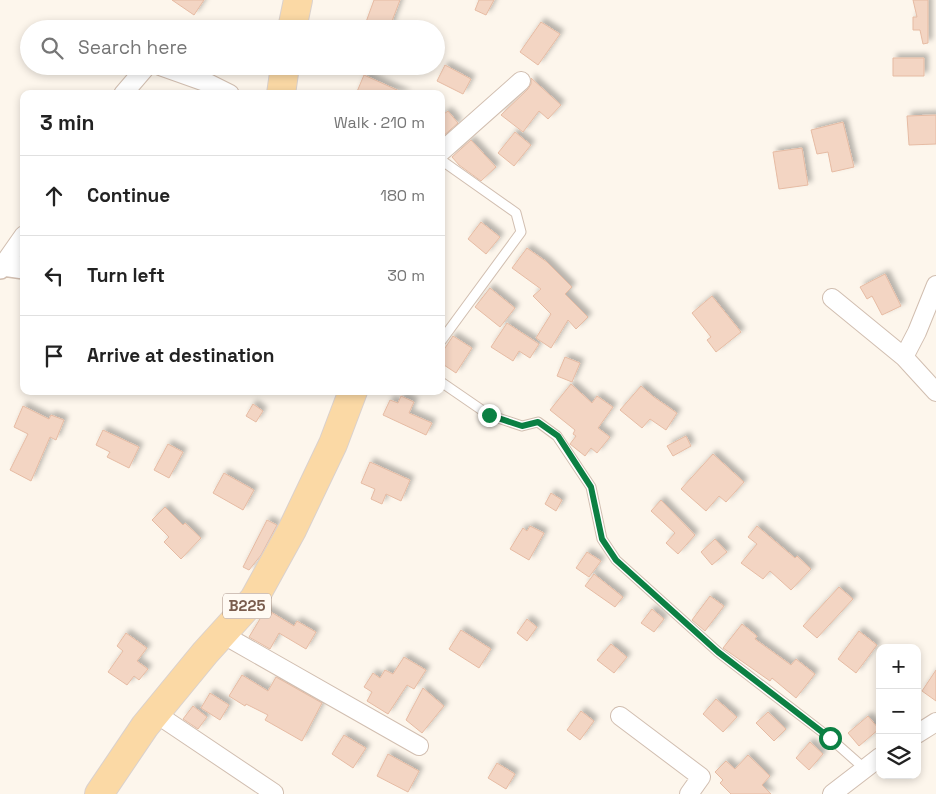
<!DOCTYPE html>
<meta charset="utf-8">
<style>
:root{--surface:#fff;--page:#f6f6f6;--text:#222;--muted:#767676;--line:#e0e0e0}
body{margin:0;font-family:"Space Grotesk",sans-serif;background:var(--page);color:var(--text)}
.controls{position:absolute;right:15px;bottom:15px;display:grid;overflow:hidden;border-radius:10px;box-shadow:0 2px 8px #0003}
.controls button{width:45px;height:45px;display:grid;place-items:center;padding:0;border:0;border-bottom:1px solid var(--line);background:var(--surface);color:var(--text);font:25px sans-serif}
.stop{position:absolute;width:15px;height:15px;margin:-11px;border:4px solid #0b8043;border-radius:50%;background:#fff}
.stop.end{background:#0b8043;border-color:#fff;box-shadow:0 1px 5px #0008}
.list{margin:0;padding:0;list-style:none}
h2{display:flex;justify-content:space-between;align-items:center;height:65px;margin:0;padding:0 20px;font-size:21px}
h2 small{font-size:16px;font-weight:400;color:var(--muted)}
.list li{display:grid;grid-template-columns:32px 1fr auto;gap:15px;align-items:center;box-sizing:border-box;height:80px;padding:0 20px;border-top:1px solid var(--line)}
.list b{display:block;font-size:19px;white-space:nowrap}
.list em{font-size:16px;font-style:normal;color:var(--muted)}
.icon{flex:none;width:28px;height:28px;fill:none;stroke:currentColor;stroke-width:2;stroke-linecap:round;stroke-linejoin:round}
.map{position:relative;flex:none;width:936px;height:794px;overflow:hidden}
.search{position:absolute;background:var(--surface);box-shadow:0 2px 8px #0003;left:20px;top:20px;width:425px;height:55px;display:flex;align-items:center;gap:12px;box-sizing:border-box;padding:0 18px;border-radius:28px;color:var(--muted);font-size:19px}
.panel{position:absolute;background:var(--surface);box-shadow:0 2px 8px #0003;left:20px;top:90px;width:425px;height:305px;border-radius:10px}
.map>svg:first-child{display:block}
.building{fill:#f3d5c3;stroke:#e6bba3;filter:url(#shadow)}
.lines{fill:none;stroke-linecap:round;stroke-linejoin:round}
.service-casing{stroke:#d1beb0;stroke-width:11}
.minor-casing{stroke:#d1beb0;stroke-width:20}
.tertiary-casing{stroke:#d1beb0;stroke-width:24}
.primary-casing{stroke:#dad1cd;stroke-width:30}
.service{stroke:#fff;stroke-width:9}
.minor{stroke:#fff;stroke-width:18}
.tertiary{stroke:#fff;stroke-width:21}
.primary{stroke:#fbd9a5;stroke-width:28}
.route{stroke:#0b8043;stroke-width:6}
.labels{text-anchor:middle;stroke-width:4.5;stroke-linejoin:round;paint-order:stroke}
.shield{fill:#fffaf3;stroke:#a28b7f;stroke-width:1}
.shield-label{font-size:15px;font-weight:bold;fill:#7a5c4d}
</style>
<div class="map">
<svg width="936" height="794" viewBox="0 0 936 794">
<defs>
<filter id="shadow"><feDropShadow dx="4" dy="-4" stdDeviation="2.5" flood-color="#0004"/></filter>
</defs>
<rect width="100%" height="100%" fill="#fdf6ec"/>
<!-- building -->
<path class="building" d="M172,0H204L194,15Z
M374,0H400L389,29H382L366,22Z
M479,0H494L486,15L475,10Z
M913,0H928V43L923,44L920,30H913V17H917Z
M541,22L560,34L538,65L520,52Z
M893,58H924V76H893Z
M445,65L471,79L463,94L437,81Z
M364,75L406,94H356Z
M531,78L561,105L548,119L539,111L523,132L501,115L528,89L531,84Z
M448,111L458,123L441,138V116Z
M936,115V144L909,145L907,116Z
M843,122L854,167L832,172L828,152L817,154L811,130Z
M515,132L531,145L514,166L498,153Z
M471,140L496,167L481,181L459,165L452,157Z
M802,148L808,185L779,189L773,152Z
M481,222L500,237L486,254L468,239Z
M527,248L547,262L572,287L565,294L588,317L576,329L568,320L551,348L536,338L551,314L533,296L541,289L512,268Z
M885,274L901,306L882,315L872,296L867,299L860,287Z
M490,288L515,308L500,327L475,307Z
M712,296L741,332L716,352L707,340L711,337L692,313Z
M507,323L539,344L530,358L519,351L513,361L491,347Z
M453,336L472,348L456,373L441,363V354Z
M565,357L580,363L572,382L557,376Z
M571,384L592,403L597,396L613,407L598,428L610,437L597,453L591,448L585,456L570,444L576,436L573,434L575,430L550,410Z
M641,386L654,397L677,413L666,430L650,419L642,428L620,410Z
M401,396L414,402L409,413L432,423L426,435L383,415L390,400L398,403Z
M253,404L263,411L256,422L246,416Z
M23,406L49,419L51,415L64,420L56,440L50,437L31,481L10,470L28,434L14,427Z
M103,430L139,447L129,468L107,457L110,452L96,445Z
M686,436L691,446L673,456L667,446Z
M168,444L183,452L169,478L154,470Z
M713,454L744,482L726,502L719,496L706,511L681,489Z
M370,462L410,480L401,501L386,494L382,504L371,499L375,489L361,483Z
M224,473L254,490L243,510L213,493Z
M551,493L562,500L556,511L545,504Z
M661,500L695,535L678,554L666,543L675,533L651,511Z
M165,507L183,525L185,523L201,538L181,559L164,542L169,537L152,520Z
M267,520L277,525L261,555L249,570L243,567Z
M530,526L544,533L529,560L510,549L523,528L527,531Z
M757,526L795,558L797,556L811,569L791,590L770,571L763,579L741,563L757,544L748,537Z
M715,539L727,552L712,565L701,552Z
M587,552L601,561L589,577L576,568Z
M594,574L623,597L615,607L585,586Z
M839,587L853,599L817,638L803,626Z
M710,596L724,606L705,631L692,620Z
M266,609L294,626L297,621L316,632L306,649L279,633L270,649L249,637Z
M652,609L664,619L654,632L641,623Z
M527,619L537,627L527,641L517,633Z
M742,624L757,636L755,639L791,665L796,659L815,674L796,698L772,678L770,681L723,648Z
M461,630L491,649L479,668L449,649Z
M859,631L877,645L856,673L838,659Z
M126,633L147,648L137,661L148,669L139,680L134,676L127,685L108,672L123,651L117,646Z
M611,644L627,657L614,673L597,660Z
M404,657L426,670L414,689L407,685L388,714L367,701L372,692L364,687L373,673L380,678L385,670L393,674Z
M936,670V701L922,691Z
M242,675L268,691L276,677L322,703L302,741L265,720L268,715L246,704L245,706L229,696Z
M423,688L444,706L422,733L406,720Z
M210,693L229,705L220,720L201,708Z
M716,699L737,717L723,732L703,714Z
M193,706L207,717L198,729L183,719Z
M581,711L594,721L580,740L567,730Z
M768,712L786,729L774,741L756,723Z
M868,716L879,729L859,746L848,733Z
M344,735L366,748L353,768L332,754Z
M810,742L823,754L809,770L796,758Z
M388,754L419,771L408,792L377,776Z
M748,755L770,776L762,785L771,794H731L720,783L723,780L715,772L726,761L735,769Z
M497,763L515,774L506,789L488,778Z"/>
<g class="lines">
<defs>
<path id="service" d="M441,160L516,213L521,232L441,341
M441,382L489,415L522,426L538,422L557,436L591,487L602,539L616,560L718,652L830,738L865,769"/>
<path id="minor" d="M160,66L208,83L230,94
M123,94L147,66
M441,152L521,81
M3,265L24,235
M832,298L904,357L936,392
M904,357L917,332L936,285
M222,634L419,746
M155,713L274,793
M620,716L701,777L689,794
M917,734L936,722
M832,794L880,757"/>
<path id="tertiary" d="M0,268L3,265L24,268"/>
<path id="primary" d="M292,29L298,0
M281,94L285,66
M99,794L145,726L205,653L254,599L292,530L333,444L353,391"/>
</defs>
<!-- service casing -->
<use href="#service" class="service-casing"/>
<!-- minor casing -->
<use href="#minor" class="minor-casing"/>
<!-- tertiary casing -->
<use href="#tertiary" class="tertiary-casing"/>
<!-- primary casing -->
<use href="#primary" class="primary-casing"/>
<!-- service -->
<use href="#service" class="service"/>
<!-- minor -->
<use href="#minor" class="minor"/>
<!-- tertiary -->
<use href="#tertiary" class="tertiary"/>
<!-- primary -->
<use href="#primary" class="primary"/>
</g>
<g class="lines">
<!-- route -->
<path class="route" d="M489,415L522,426L538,422L558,436L591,487L602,539L616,560L718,652L830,738"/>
</g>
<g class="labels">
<!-- shield labels -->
<rect class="shield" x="223" y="593.5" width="48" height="25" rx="4"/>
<g class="shield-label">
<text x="247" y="611">B225</text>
</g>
</g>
</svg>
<div class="controls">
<button>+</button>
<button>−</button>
<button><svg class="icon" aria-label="layers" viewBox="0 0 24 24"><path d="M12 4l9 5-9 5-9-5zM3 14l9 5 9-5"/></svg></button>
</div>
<div class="stop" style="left:830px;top:738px"></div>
<div class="stop end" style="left:489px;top:415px"></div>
<div class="search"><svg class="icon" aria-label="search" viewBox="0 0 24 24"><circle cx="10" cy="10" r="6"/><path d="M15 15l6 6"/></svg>Search here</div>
<section class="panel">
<h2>3 min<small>Walk · 210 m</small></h2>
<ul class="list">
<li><svg class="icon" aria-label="ahead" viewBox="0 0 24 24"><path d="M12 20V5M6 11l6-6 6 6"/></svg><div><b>Continue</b></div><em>180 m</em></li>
<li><svg class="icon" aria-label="left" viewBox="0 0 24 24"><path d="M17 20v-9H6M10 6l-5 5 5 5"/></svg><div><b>Turn left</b></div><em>30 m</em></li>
<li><svg class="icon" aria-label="arrive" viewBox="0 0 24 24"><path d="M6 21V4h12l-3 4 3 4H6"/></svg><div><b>Arrive at destination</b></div></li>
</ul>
</section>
</div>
